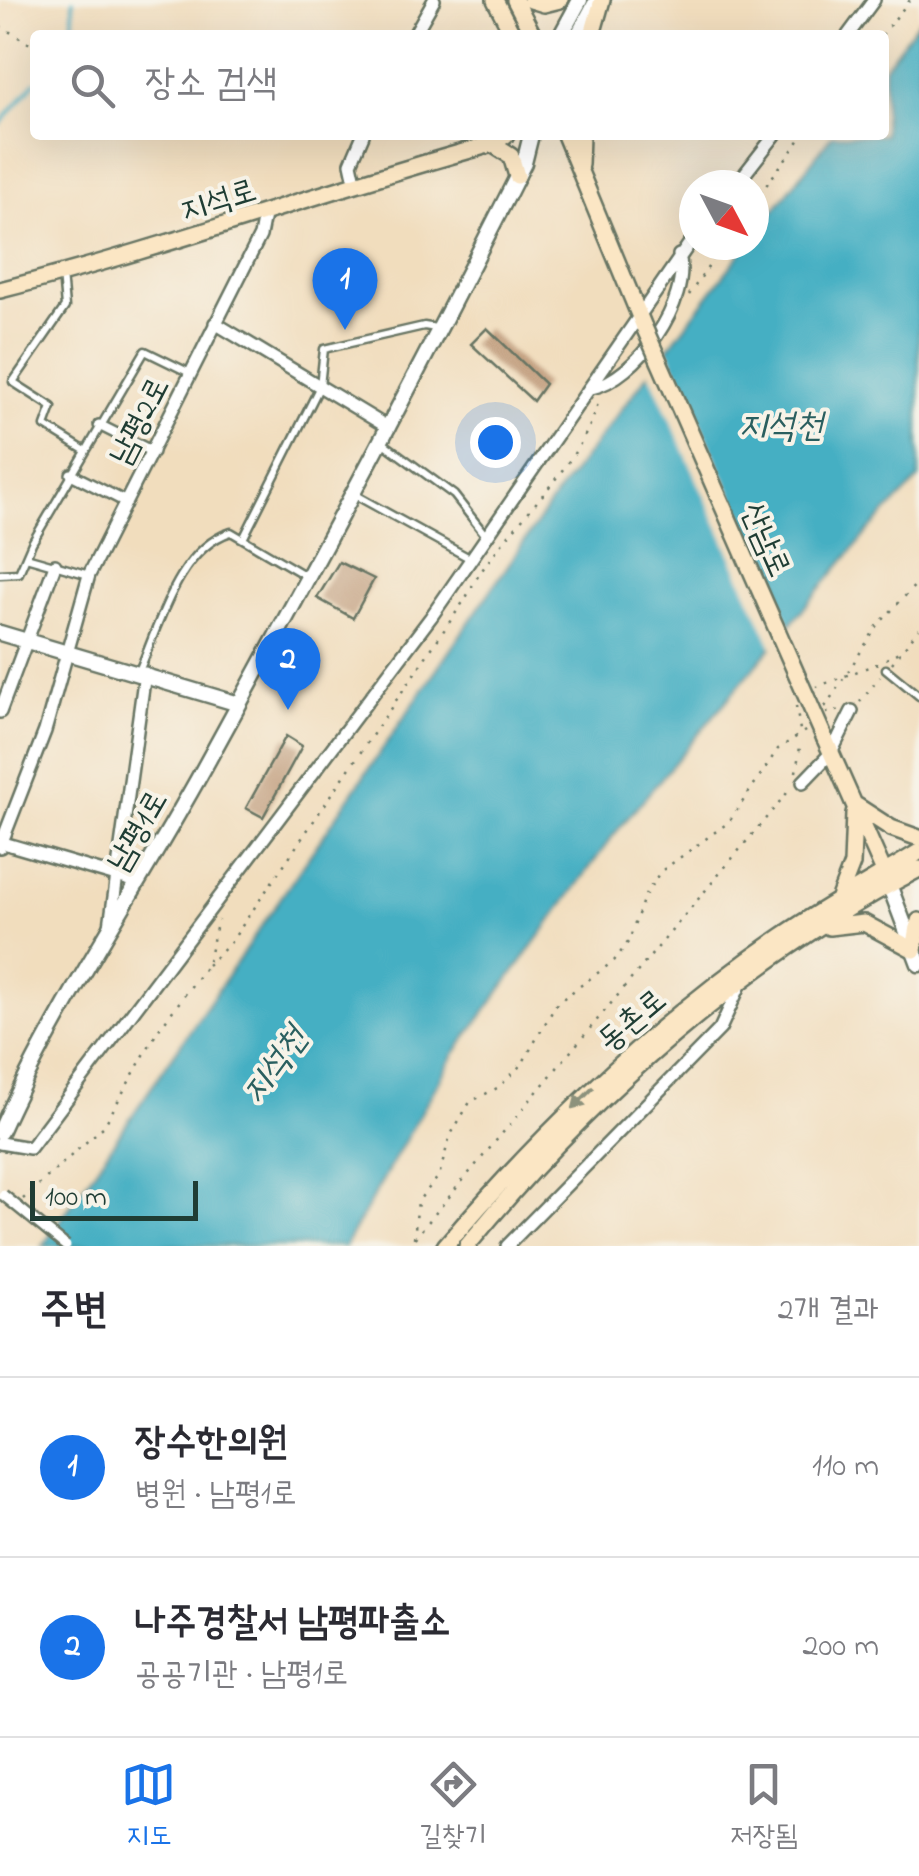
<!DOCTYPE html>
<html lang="ko">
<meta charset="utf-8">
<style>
:root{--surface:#fff;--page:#f7f7f7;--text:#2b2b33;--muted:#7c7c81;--line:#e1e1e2;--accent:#1a73e8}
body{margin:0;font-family:"Indie Flower","Poor Story",sans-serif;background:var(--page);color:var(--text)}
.compass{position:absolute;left:679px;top:170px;width:90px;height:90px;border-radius:50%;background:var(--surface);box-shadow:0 10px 40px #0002;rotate:131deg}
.scale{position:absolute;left:30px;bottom:25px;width:168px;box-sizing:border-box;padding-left:10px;border:5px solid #1f3d34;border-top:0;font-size:28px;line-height:35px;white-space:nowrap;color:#1f3d34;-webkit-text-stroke:8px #f7f3e8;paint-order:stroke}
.you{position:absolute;left:495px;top:442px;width:35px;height:35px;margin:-25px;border:8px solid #fff;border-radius:50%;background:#1a73e8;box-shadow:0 0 0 15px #1a73e833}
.badge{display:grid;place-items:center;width:65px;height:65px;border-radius:50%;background:var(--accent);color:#fff;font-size:32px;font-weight:700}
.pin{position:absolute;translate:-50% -82px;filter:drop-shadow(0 2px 5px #0008)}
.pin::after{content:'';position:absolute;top:52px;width:35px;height:30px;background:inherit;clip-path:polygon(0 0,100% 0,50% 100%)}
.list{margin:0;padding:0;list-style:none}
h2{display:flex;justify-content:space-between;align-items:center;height:130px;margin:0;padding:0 40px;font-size:42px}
h2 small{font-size:32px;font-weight:400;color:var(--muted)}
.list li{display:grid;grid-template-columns:65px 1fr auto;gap:30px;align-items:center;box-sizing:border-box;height:180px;padding:0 40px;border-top:2px solid var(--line)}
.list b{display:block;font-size:38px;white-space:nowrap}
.list p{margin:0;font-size:32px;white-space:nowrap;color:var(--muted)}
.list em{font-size:32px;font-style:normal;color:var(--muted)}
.icon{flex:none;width:55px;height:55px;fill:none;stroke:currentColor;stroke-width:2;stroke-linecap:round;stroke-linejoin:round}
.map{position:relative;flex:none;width:919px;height:1246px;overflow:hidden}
.search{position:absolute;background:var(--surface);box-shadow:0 10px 40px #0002;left:30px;right:30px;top:30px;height:110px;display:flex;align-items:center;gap:25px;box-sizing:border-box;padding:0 35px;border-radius:10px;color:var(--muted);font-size:38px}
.sheet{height:490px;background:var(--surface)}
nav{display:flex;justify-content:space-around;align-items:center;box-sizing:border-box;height:140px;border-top:2px solid var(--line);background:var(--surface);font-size:28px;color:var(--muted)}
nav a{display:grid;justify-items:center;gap:5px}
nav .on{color:var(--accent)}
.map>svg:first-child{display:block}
.water{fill:#44afc3;stroke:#32767c;stroke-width:2.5}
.pier{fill:#f1ddbd}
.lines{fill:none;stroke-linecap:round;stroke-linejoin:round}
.stream{stroke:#44afc3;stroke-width:4}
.building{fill:#c19d7d}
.service-casing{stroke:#687564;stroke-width:11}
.pedestrian-casing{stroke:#687564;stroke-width:14}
.minor-casing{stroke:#687564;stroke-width:16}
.tertiary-casing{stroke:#687564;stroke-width:19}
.secondary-casing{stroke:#687564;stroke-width:20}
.path{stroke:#687564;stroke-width:2.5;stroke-dasharray:2.5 8;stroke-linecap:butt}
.service{stroke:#fff;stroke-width:6}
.pedestrian{stroke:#fff;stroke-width:9}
.minor{stroke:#fff;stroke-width:11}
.tertiary{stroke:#fff;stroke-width:14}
.secondary{stroke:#fbe6c4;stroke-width:15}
.pedestrian-bridge-casing{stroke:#687564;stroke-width:14;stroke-linecap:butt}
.secondary-bridge-casing{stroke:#687564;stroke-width:20;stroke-linecap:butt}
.pedestrian-bridge{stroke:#fff;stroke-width:9}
.secondary-bridge{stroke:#fbe6c4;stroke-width:15}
.oneway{fill:#8d927c}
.labels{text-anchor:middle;stroke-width:8;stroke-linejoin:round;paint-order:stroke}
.street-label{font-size:32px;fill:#1f3d34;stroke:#f7f3e8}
.water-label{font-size:35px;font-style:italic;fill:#2a5f5f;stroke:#f7f3e8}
</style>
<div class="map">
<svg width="919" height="1246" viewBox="0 0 919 1246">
<rect width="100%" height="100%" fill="#f7f3e8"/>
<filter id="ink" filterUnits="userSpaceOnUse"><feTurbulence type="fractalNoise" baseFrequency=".01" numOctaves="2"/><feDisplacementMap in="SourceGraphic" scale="20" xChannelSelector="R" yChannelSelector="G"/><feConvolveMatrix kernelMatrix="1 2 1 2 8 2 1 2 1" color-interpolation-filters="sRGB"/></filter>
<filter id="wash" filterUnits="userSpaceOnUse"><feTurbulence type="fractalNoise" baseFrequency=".0048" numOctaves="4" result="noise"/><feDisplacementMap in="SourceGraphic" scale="40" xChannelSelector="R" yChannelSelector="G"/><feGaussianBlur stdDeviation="2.25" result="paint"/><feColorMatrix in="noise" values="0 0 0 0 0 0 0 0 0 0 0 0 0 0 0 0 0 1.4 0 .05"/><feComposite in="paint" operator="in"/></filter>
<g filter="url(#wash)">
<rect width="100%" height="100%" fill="#f1ddbd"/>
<!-- water -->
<path class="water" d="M919,21V479L871,528L612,837L455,1053L345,1246H43L556,495L747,245H754V236L832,135H884V67Z"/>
<!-- pier -->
<path class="pier" d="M665,344L792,631L774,652L647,368Z"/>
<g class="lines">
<!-- stream -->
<path class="stream" d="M73,0V35
M0,124L35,82"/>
</g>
<g id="blocks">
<!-- building -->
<path class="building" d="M487,328L545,384L533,401L471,344Z
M339,562L374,579L353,618L317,598Z
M286,736L302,746L263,817L246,808Z"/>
</g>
</g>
<g filter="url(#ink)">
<use href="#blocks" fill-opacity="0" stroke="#687564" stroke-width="2.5"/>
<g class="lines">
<defs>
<path id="service" d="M62,274L65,307L13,382L52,407L45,426L84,450
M382,442L454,495L487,537
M355,495L471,559
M243,539L320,386L324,349L424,326L436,328
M26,557L89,575
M0,574L19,573L32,543L145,351L192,374
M886,669L919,696
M139,671C159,626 178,549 231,532L306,576"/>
<path id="pedestrian" d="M99,425L153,452
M71,474L126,502"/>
<path id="minor" d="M414,35L434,0
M848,35L874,0
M355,181L351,163L363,135
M736,185L775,135
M215,323L389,428
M591,388C636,379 692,301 679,255
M0,712L55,565
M803,782L831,753L852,711
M0,842L137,882
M0,847L45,731L89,575L260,236L264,215
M110,926L145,673
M0,1143L30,1148L431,617L694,237
M507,1246L720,1029L741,983"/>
<path id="tertiary" d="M561,35L580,0
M578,35L597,0
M0,633L239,704
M890,887L919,964
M0,1132C57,1005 137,890 204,768C314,568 422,367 524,163L531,135"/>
<path id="secondary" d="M495,0L513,35
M515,0L533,35
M531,0L544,4L560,0
M592,35L602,0
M565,135L644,327
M492,144L511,156L517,176
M580,165L581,135
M0,290C166,248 327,189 492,144L506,135
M825,739L888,881
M857,806L891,828L919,838
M838,900L852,864L854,813
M829,927L864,923L914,950L919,921
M445,1246C545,1129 655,1023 782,936C826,906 873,880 919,852
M467,1246C589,1097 747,957 919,869"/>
</defs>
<!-- service casing -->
<use href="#service" class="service-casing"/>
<!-- pedestrian casing -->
<use href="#pedestrian" class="pedestrian-casing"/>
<!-- minor casing -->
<use href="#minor" class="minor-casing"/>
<!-- tertiary casing -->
<use href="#tertiary" class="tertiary-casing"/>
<!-- secondary casing -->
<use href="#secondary" class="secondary-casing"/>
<!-- path -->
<path class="path" d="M0,26L35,47
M882,35L910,0
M754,202L803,135
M689,295L723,245
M886,659L900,651
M892,663L919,629
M816,687L879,663
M860,702L880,677
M796,706L801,736
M825,707L878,625L919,581
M826,713L842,710
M796,772L801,741
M207,965L229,945L466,598C496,533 585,468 599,398
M23,1199L104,1126L157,1032L207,965L218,920
M414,1238L418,1201L439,1176L450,1136L470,1102L499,1087L522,1064L557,1003L614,961L629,941L644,897L660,872L729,822L778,749L808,729
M408,1246L792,787"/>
<!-- service -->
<use href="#service" class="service"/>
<!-- pedestrian -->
<use href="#pedestrian" class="pedestrian"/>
<!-- minor -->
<use href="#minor" class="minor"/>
<!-- tertiary -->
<use href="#tertiary" class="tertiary"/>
<!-- secondary -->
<use href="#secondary" class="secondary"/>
<defs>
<path id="pedestrian-bridge" d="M3,1195L66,1246"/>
<path id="secondary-bridge" d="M644,327L825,739"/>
</defs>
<!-- pedestrian-bridge casing -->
<use href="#pedestrian-bridge" class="pedestrian-bridge-casing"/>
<!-- secondary-bridge casing -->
<use href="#secondary-bridge" class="secondary-bridge-casing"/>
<!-- pedestrian-bridge -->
<use href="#pedestrian-bridge" class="pedestrian-bridge"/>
<!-- secondary-bridge -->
<use href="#secondary-bridge" class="secondary-bridge"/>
</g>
<!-- one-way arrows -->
<defs><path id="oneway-solid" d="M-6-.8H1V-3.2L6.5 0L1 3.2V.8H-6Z" transform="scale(2.5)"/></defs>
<use class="oneway" href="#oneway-solid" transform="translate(583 1098) rotate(135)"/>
</g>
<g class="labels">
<!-- street labels -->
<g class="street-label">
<text transform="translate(218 199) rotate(-17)" y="11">지석로</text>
<text transform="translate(138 420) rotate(-63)" y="11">남평2로</text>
<text transform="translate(767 539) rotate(66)" y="11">산남로</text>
<text transform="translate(136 830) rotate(-60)" y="11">남평1로</text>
<text transform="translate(631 1019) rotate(-40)" y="11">동촌로</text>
</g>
<!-- water labels -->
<g class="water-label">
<text x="781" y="436">지석천</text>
<text transform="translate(273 1064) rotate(-54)" y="12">지석천</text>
</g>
</g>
</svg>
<svg class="compass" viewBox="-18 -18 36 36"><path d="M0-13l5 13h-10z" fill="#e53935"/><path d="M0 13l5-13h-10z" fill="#7c7c81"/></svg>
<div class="scale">100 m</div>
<div class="you"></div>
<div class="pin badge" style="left:345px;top:330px">1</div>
<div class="pin badge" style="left:288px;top:710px">2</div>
<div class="search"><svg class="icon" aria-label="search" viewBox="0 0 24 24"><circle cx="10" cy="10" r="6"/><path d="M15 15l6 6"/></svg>장소 검색</div>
</div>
<section class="sheet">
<h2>주변<small>2개 결과</small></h2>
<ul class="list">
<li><span class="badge">1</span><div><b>장수한의원</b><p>병원 · 남평1로</p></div><em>110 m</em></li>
<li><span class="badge">2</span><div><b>나주경찰서 남평파출소</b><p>공공기관 · 남평1로</p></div><em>200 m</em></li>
</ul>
</section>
<nav>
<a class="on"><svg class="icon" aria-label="map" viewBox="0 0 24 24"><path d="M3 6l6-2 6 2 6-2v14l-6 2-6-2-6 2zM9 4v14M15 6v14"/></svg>지도</a>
<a><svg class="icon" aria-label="directions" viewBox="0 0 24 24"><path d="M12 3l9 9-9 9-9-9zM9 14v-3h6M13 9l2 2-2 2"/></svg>길찾기</a>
<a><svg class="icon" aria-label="saved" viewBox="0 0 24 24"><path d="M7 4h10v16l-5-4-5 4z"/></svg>저장됨</a>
</nav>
